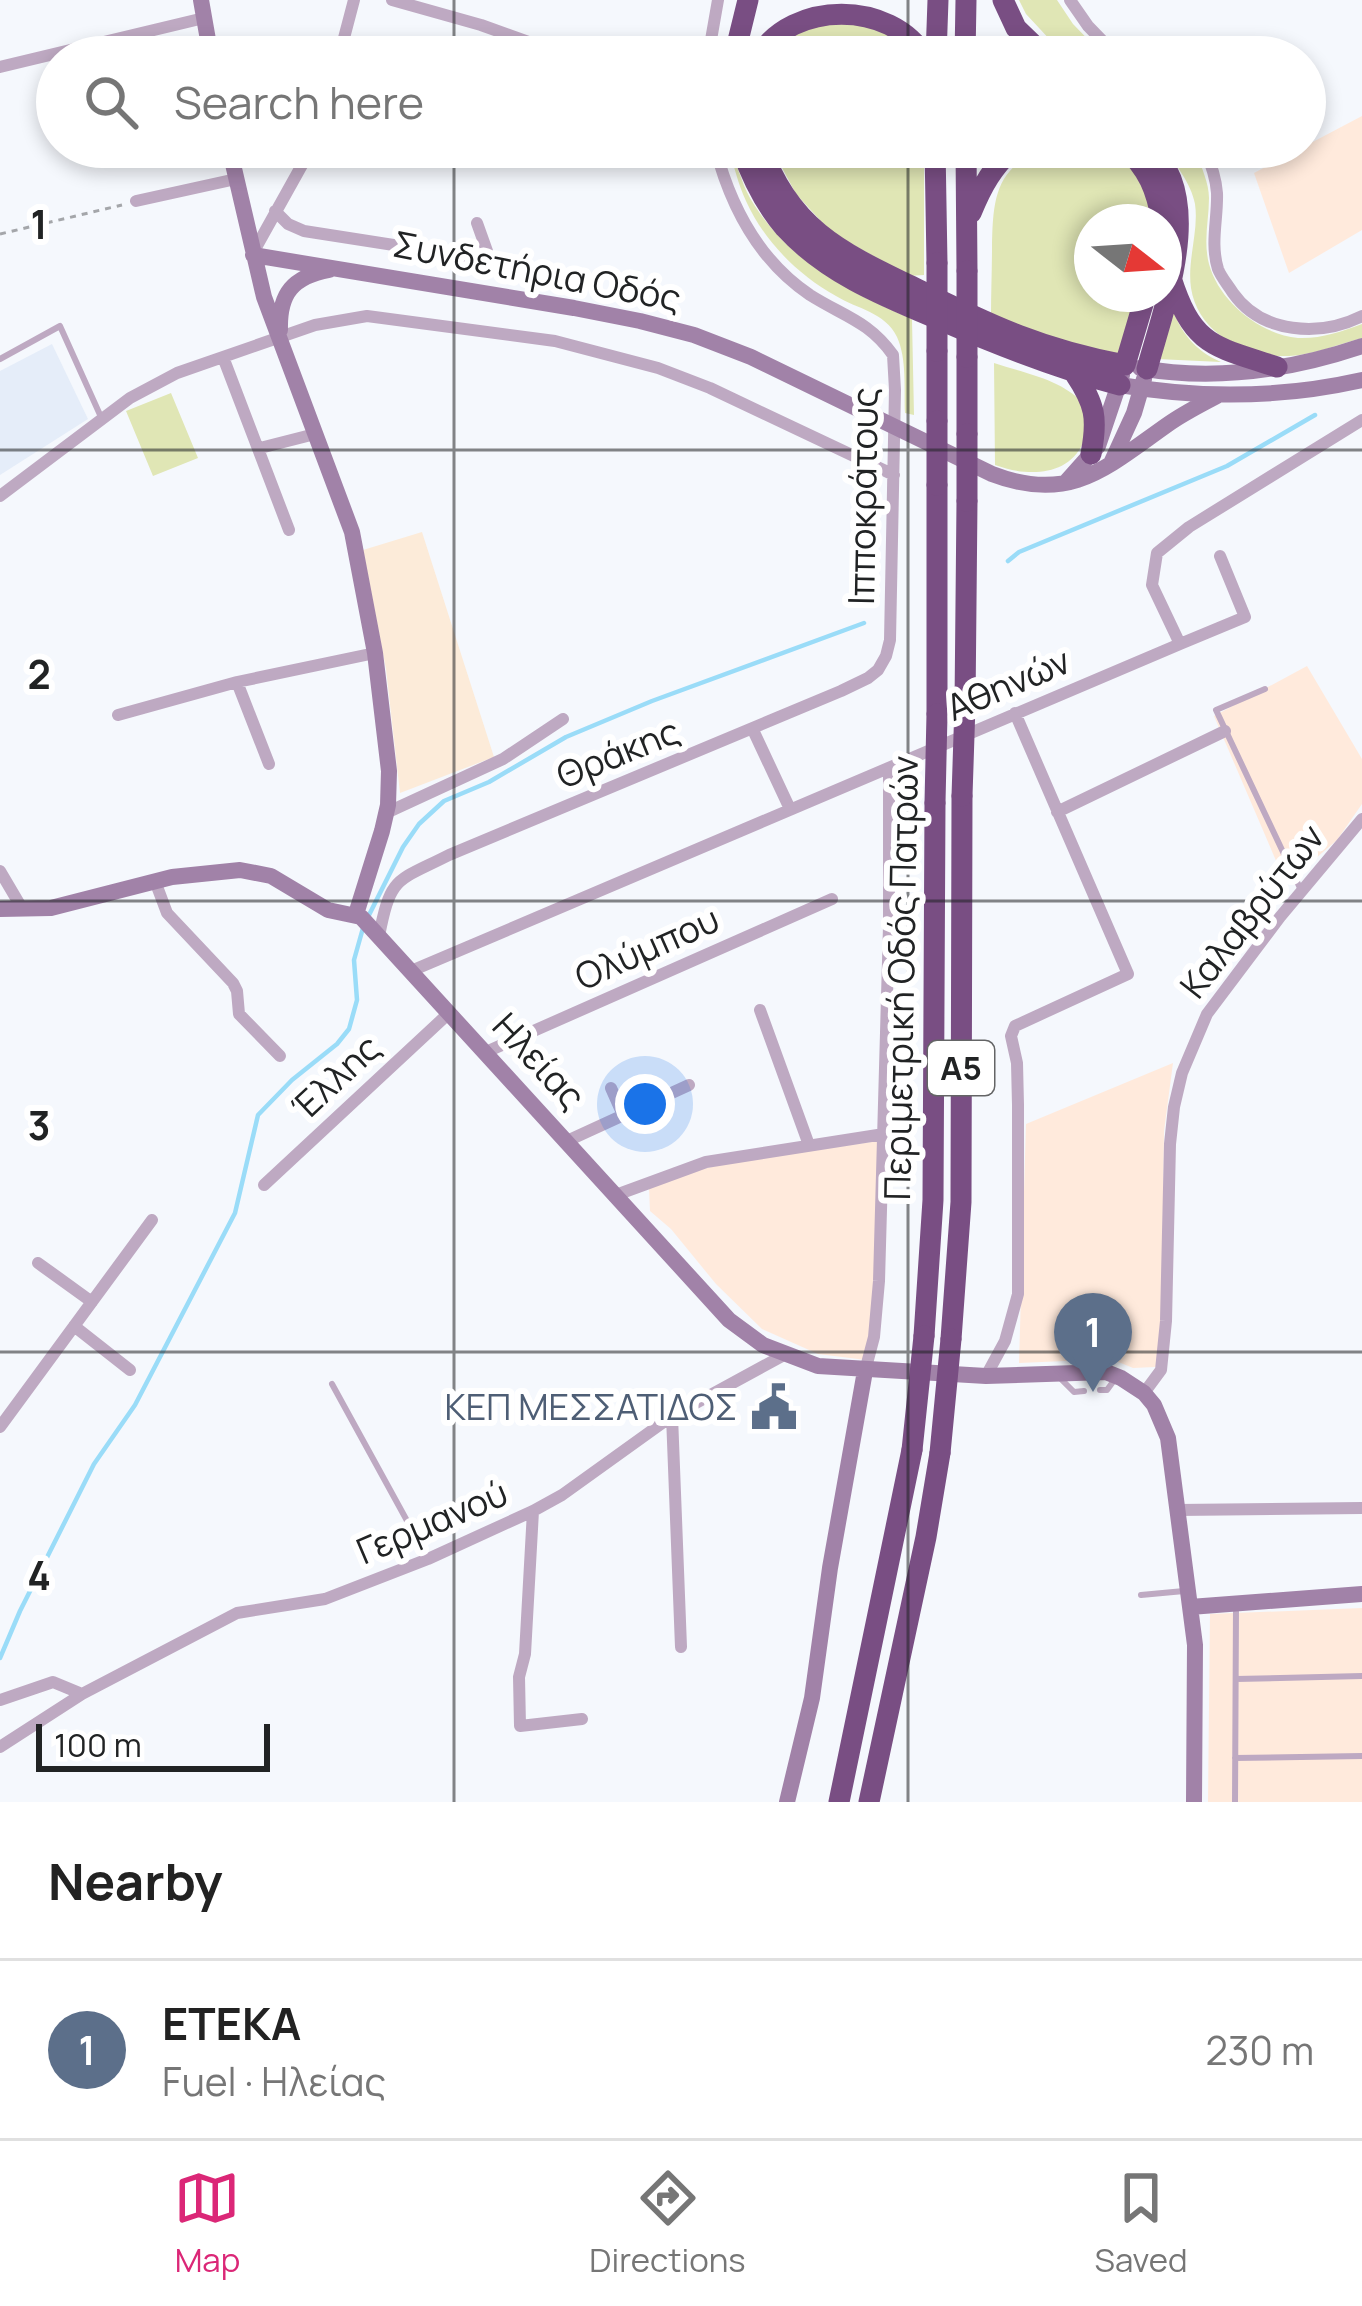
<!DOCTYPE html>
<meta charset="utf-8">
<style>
:root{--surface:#fff;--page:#f2f2f2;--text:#222;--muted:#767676;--line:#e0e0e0;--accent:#db2777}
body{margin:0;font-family:Manrope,sans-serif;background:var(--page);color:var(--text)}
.compass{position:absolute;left:1074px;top:204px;width:108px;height:108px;border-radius:50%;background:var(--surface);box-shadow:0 6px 18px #0003;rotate:107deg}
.scale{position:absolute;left:36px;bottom:30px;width:234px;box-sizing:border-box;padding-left:12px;border:6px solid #212324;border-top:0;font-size:33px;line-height:42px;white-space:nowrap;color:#212324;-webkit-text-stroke:9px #fff;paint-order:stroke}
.you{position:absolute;left:645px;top:1104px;width:42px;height:42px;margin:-30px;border:9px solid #fff;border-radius:50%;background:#1a73e8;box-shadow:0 0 0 18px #1a73e833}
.badge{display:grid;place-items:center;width:78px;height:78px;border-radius:50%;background:var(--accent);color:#fff;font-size:39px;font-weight:700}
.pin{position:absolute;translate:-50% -99px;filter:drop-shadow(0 3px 6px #0008)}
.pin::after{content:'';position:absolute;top:63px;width:42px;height:36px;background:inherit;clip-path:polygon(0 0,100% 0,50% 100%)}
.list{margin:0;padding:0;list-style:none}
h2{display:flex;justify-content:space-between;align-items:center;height:156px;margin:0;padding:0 48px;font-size:51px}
h2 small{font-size:39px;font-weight:400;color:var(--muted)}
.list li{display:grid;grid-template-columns:78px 1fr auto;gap:36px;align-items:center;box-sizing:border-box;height:180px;padding:0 48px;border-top:3px solid var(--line)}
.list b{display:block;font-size:45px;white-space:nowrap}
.list p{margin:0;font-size:39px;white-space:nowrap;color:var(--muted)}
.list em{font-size:39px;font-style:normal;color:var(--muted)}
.icon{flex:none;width:66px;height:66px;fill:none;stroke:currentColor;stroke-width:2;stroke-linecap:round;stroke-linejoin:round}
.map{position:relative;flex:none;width:1362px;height:1802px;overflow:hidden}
.search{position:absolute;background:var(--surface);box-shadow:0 6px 18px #0003;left:36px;right:36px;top:36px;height:132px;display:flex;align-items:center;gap:30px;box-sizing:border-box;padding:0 42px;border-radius:66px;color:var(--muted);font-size:45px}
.sheet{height:336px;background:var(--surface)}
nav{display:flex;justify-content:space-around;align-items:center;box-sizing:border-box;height:168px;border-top:3px solid var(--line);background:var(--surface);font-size:33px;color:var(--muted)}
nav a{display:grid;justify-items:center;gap:6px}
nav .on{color:var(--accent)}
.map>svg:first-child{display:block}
.commercial{fill:#fcebd9}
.industrial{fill:#ffeadc}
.built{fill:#e5edf9}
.green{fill:#e0e6b5}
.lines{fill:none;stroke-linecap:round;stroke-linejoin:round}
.stream{stroke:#9adcf8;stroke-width:4.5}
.path{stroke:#a4a6aa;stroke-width:3;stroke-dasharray:6 6;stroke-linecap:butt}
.lane{stroke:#bea9c2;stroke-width:6}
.street{stroke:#bea9c2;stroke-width:12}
.secondary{stroke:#a182a8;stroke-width:16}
.highway{stroke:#794e83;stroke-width:21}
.highway-bridge{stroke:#794e83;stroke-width:21}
.grid{fill:none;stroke:#212324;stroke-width:3;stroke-opacity:0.55}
.labels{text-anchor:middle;stroke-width:12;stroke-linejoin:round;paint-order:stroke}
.shield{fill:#fff;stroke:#646566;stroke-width:3}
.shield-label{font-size:33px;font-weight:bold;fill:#212324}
.street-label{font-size:36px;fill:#212324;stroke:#fff}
.service-label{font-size:36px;fill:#4e5e75;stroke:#fff;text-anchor:end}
.grid-label{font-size:39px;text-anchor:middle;font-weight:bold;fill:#212324;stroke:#fff;stroke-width:12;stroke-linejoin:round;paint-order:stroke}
</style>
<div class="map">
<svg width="1362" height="1802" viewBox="0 0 1362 1802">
<rect width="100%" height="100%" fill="#f5f8fd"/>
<!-- commercial -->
<path class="commercial" d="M422,532L494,757L400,793L386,669L363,550Z"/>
<!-- industrial -->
<path class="industrial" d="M1362,116V230L1289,273L1254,173Z
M1307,666L1362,759V804L1337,840L1286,884L1214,716Z
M1173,1063L1164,1131L1161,1358L1155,1367L1133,1368L1111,1359L1019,1363L1026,1124Z
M878,1141L873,1309L866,1360L818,1354L762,1329L716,1284L671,1229L650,1211L649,1188L694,1171L733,1162Z
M1362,1608V1802H1208L1210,1614Z"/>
<!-- built -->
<path class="built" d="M52,344L88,419L0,475V371Z"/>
<!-- green -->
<path class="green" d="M1019,0H1057L1073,24L1105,57H1066L1026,14Z
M870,16L915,57H771L792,30Z
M728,147C737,162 741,182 750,198C787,261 848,291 912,319L914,415L905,413C904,389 907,359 897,337C885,312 857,309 836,296C798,275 764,241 746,201C738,184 734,165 728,147Z
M771,147H924V275L908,276L831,232L796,194Z
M1048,147C1079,147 1121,141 1139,174C1147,188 1151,207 1156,222H1092V294H1139L1120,356L1055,338L991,316C991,293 992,270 992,247C993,198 995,166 1048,147Z
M1162,147H1193L1197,153C1201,167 1209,183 1209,198C1209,220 1203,241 1209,264C1219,301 1259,334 1298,338C1320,339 1341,332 1362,324V338C1339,344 1313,355 1289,356C1245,358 1198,333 1191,288C1187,260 1199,231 1195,204C1191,183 1175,163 1162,147Z
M1171,305C1180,332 1195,351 1221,362L1157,359Z
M994,363C1024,373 1061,379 1083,403C1084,415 1088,432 1083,443C1067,478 1025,476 995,465Z
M171,393L198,458L153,476L126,411Z"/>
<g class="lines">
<!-- stream -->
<path class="stream" d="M1008,561L1019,552L1227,466L1315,415
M368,917L403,847L419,824L444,801L489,782L566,737L652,701L864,623
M0,1658L20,1611L94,1464L135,1405L235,1213L258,1115L292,1080L337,1044L349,1029L357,1000L354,960L363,928"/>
<!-- path -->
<path class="path" d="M0,234L122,205"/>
<!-- lane -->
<path class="lane" d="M0,359L60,326L101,417
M1265,689L1216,710L1300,888
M1061,1379L1074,1392L1084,1391
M332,1384L428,1559
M1100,1390H1107L1115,1379
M1141,1595L1184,1591
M1236,1679L1362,1676
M1235,1758L1362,1756
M1235,1802L1236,1607"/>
<!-- street -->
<path class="street" d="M392,0L481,25L559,53
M1070,0L1088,26L1118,57
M339,57L354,0
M708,57L718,0
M0,67L204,18
M1204,147C1210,161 1216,177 1217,193C1218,218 1210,243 1218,269C1221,277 1228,285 1233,293C1262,334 1320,337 1362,316
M136,201L236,179
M275,211L288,224L304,231L483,259L487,251L477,223
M254,251L312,147
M223,357L289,530
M260,448L315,434
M0,496L130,398L177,373L315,325L367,316L555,341L658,368L710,388L894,475
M1180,644L1245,617L1220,556
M237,682L269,764
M118,715L237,682L375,653
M753,730L790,809
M1057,812L1225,731
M386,813L503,759L563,719
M0,871L23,910
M155,881L167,913L233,983L237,991L239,1014L280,1056
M379,936C391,875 396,882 449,855L841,691L868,678L878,670L886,656L890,640L895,390L893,355C869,321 843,316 810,295C758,260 730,205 715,147
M411,971L1180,644L1152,585L1157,553L1189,527L1362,420
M760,1010L809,1145
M486,1052L832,899
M611,1088L623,1115
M567,1141L689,1085
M264,1185L449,1013
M616,1195L706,1162L884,1134
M38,1263L92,1302
M74,1326L130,1370
M865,1371L874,1337L879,1281L889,926V768
M986,1376L1005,1341L1018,1294V1105L1017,1063L1011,1036L1015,1026L1128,974L1015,713
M1144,1393L1161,1370L1166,1321L1170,1144L1174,1107L1182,1073L1207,1014L1280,917L1362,819
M672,1416L681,1647
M0,1427L152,1220
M1177,1510L1362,1508
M533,1511L525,1654L519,1677L520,1726L582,1719
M0,1700L53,1682L82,1694L237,1613L325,1599L428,1559L533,1511L562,1495L672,1416L784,1355
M0,1747L82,1694"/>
<!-- secondary -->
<path class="secondary" d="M201,0L211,57
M229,147L264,297L352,532L375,653L389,771L388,805L382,831L356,914
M253,255L574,308L640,321L694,335L751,357L992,474C1070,504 1106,468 1167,425C1182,414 1200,405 1217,396
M280,330C279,293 293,277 329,270
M1140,368C1214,381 1291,370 1362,346
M1120,385C1201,399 1282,398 1362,380
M1112,461L1134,413L1144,379
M1065,483L1098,446L1122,375
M0,909L51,908L172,877L240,870L271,876L328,910L361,917L729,1320L763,1345L818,1366L986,1376L1106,1372L1121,1378L1144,1393L1154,1405L1168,1438L1195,1645L1194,1802
M1190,1607L1362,1594
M787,1802L812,1698L830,1568L865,1371"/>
<!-- highway -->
<path class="highway" d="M1003,0L1016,28L1046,57
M734,57L748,0
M758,57C792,0 891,0 925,57
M936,57L938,0
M965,57L966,0
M741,147C751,176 765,205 785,228C828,275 888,298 945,322C1003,347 1059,369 1120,385
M761,147C790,231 845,254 919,290C992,326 1043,350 1125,365L1146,294
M935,147L937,263
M966,147L967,271
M1124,147C1148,168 1157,191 1162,222
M971,213C982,186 993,166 1015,147
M1171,278C1193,347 1214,346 1277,367
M967,357V434
M1147,369C1164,306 1207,198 1149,147
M1075,374C1095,404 1098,418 1091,454
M937,421V351
M937,485V714
M965,705L967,501
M924,1336L933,1200L935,803
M951,1339L961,1202L962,796
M839,1802L912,1450
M869,1802L926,1537L940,1453"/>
<!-- highway-bridge -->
<path class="highway-bridge" d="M937,263V351
M967,357V271
M937,485V421
M967,501V434
M962,796L965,705
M935,803L937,714
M912,1450L924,1336
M940,1453L951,1339"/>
</g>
<!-- grid -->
<path class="grid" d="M454,0V57M908,0V57M454,147V1802M908,147V1802M0,450H1362M0,901H1362M0,1352H1362"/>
<!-- icons -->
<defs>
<symbol id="civic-bare" viewBox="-9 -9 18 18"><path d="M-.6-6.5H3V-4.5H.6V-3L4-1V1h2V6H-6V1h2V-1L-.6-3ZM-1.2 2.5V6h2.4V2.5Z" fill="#5c6f8a" stroke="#fff" stroke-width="2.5" paint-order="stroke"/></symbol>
</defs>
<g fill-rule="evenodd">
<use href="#civic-bare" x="741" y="1374" width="66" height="66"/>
</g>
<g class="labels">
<!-- shield labels -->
<rect class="shield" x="928" y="1041" width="66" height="54" rx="9"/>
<g class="shield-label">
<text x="961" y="1080">Α5</text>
</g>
<!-- street labels -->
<g class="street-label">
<text transform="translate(537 271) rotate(11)" y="13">Συνδετήρια Οδός</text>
<text transform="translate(863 496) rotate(-89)" y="13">Ιπποκράτους</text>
<text transform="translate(1008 684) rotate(-23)" y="13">Αθηνών</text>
<text transform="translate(618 753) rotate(-22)" y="13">Θράκης</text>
<text transform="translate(1252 911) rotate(-52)" y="13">Καλαβρύτων</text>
<text transform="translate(647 948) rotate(-24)" y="13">Ολύμπου</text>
<text transform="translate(901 978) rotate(-89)" y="13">Περιμετρική Οδός Πατρών</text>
<text transform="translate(539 1061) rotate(47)" y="13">Ηλείας</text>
<text transform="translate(336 1077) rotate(-43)" y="13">Έλλης</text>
<text transform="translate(432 1522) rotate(-23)" y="13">Γερμανού</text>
</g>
<!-- service labels -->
<g class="service-label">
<text x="738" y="1420">ΚΕΠ ΜΕΣΣΑΤΙΔΟΣ</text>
</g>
</g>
<g class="grid-label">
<text x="39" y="239">1</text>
<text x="39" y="689">2</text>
<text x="39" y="1140">3</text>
<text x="39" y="1590">4</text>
</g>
</svg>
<svg class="compass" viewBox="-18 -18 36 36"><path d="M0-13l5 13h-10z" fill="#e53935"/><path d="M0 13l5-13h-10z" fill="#767676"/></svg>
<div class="scale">100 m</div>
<div class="you"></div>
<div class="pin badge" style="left:1093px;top:1392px;background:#5c6f8a">1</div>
<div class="search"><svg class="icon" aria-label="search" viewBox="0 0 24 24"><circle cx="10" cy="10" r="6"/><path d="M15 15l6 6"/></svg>Search here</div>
</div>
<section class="sheet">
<h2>Nearby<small></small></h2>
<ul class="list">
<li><span class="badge" style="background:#5c6f8a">1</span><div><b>ΕΤΕΚΑ</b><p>Fuel · Ηλείας</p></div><em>230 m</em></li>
</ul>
</section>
<nav>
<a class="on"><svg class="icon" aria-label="map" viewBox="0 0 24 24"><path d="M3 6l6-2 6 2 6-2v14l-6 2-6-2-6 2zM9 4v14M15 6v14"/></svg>Map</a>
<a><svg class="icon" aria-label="directions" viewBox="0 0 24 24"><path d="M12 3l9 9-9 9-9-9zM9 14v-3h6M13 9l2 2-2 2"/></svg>Directions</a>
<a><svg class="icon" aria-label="saved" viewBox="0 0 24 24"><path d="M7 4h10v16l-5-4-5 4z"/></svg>Saved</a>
</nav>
